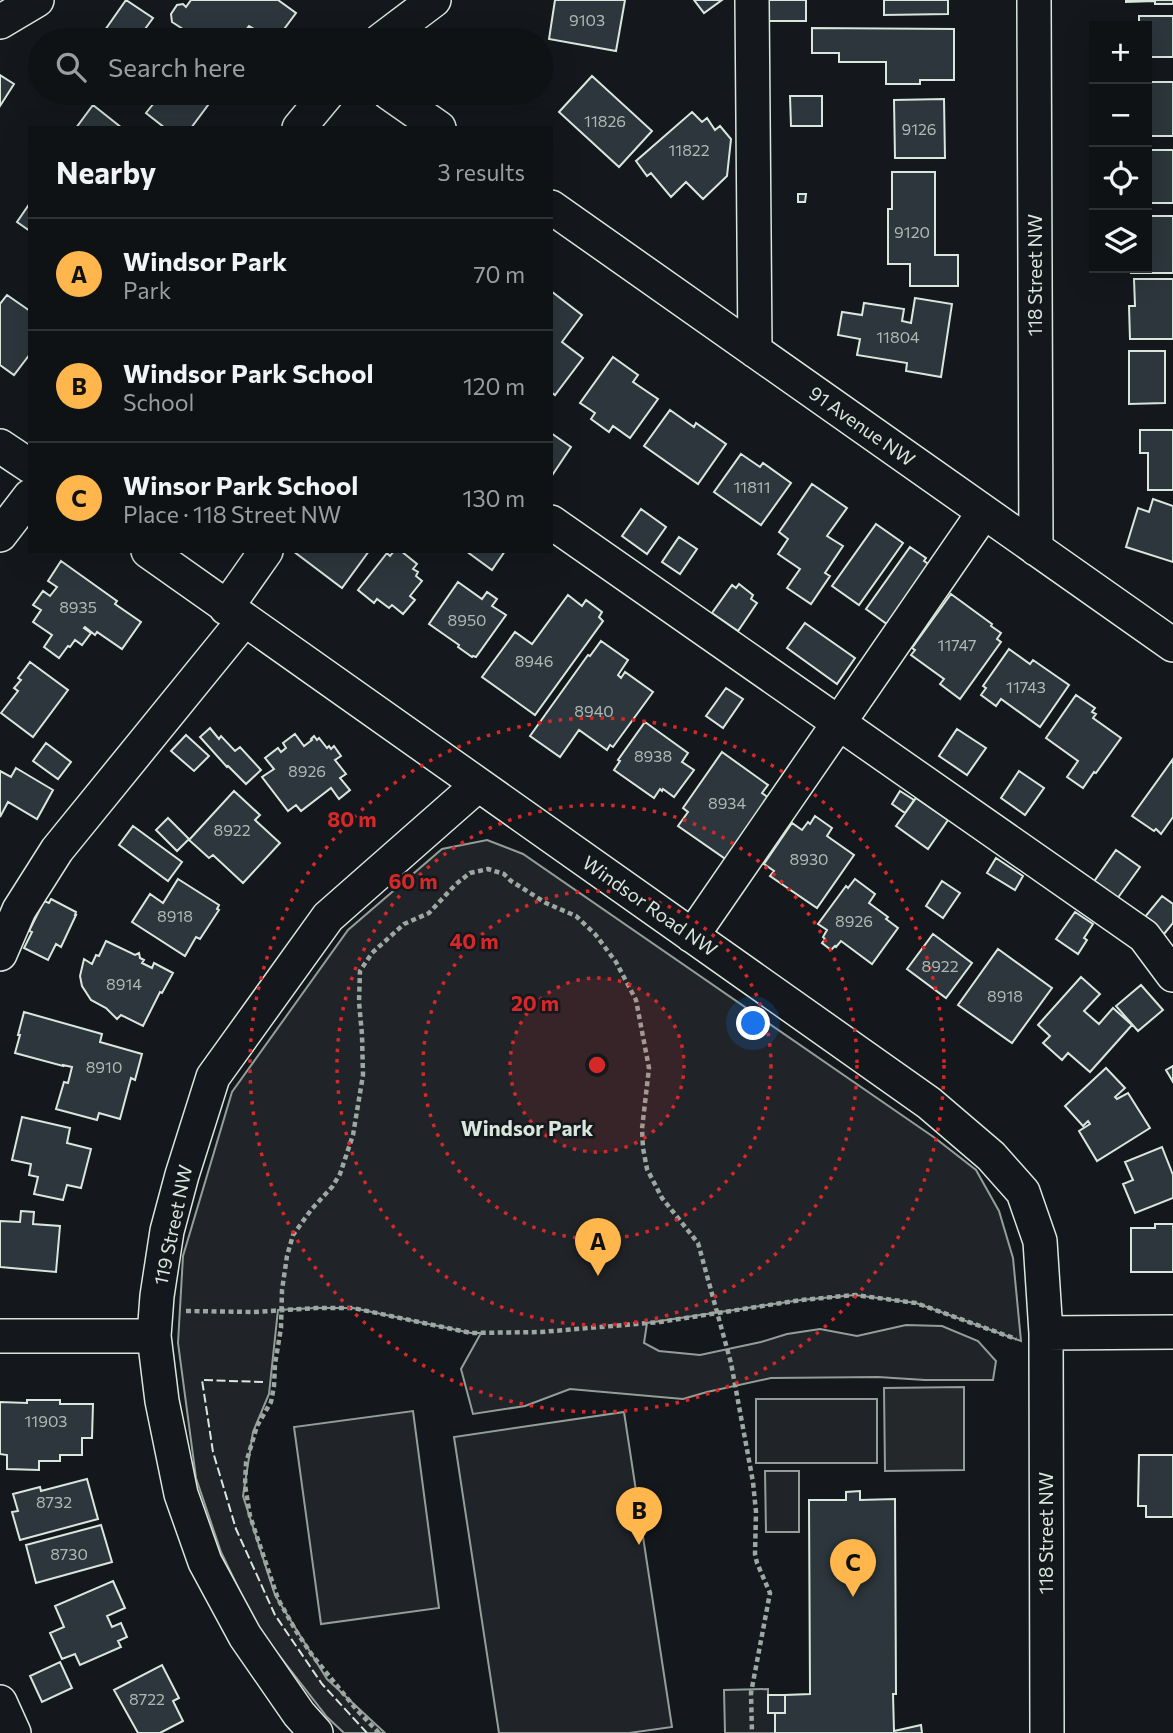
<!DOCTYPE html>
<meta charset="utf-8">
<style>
:root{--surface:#0f1215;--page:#181b1e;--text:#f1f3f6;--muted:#9b9ea0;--line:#2f3234;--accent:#ffb74d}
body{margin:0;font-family:Commissioner,sans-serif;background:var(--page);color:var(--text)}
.controls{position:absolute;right:21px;top:21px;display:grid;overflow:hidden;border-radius:0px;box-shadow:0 7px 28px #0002}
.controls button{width:63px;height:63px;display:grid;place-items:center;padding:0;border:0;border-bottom:2px solid var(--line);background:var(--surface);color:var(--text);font:35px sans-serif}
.you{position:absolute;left:754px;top:1024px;width:24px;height:24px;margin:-18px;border:5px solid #fff;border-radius:50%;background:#1a73e8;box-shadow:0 0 0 10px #1a73e833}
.badge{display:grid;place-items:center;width:46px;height:46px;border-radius:50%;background:var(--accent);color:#111;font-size:23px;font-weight:700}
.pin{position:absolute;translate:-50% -58px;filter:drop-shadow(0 2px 4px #0008)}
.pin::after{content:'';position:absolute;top:37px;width:24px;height:21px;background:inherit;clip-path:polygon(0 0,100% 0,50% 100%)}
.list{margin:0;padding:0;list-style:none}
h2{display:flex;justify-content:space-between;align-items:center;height:91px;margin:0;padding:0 28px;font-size:30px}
h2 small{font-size:23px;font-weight:400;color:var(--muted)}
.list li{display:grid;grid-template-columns:46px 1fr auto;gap:21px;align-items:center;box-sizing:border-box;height:112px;padding:0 28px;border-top:2px solid var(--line)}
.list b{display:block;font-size:26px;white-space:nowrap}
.list p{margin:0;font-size:23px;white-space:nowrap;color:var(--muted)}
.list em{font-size:23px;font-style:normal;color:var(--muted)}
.icon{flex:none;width:38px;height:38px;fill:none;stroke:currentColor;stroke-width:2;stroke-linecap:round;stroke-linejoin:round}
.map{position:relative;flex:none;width:1173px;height:1733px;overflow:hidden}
.search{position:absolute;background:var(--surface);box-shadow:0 7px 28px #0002;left:28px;top:28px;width:525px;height:77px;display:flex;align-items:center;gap:18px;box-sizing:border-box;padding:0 24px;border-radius:38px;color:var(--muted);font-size:26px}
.panel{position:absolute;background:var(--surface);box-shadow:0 7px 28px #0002;left:28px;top:126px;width:525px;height:427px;border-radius:0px}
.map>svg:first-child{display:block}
.green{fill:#202428;stroke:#939e99;stroke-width:2}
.parking{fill:#24282b;stroke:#939e99;stroke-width:2}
.building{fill:#2c363c;stroke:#d8e6dc;stroke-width:2}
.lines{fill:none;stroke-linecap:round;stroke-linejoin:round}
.minor-casing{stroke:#d8e6dc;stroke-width:36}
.path{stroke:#9da8a2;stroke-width:4.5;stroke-dasharray:5 3.5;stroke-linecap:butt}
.minor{stroke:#14181c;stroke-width:33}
.fence{stroke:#d8e6dc;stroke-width:2;stroke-dasharray:9 3.5;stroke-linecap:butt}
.ring{fill:none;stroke:#d62828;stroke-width:3.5;stroke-dasharray:3.5 7}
.labels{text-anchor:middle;stroke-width:5;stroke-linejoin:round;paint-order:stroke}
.number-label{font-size:16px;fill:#adbab4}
.street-label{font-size:19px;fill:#d8e6dc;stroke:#14181c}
.neighbourhood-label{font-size:21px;font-weight:bold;fill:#d8e6dc;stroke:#14181c}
.centre{fill:#d62828;stroke:#14181c;stroke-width:3.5}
.ring-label{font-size:21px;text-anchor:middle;font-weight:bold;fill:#d62828;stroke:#14181c;stroke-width:5;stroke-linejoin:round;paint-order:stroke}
</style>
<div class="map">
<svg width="1173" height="1733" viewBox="0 0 1173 1733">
<rect width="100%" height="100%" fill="#14181c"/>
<!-- green -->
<path class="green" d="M487,840L523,854L935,1138L976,1170L999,1211L1013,1258L1021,1341L916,1303L855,1295L801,1300L647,1323L644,1343L659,1351L700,1355L761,1342L787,1334L820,1329L857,1336L906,1325L942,1326L978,1341L996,1361L993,1380H925L878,1377L771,1378L707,1392L683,1399L570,1389L525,1406L473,1414L461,1369L481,1333H471L353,1308H316L278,1310L269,1394L253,1432L243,1496L275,1595L327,1679L385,1733H344L327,1717L257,1627L221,1552L196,1478L178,1343L183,1256L232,1092L348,930L442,849Z
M756,1399H877V1463H756Z
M413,1411L439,1608L321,1624L294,1427Z
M624,1412L672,1727L629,1733H499L454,1437Z
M765,1471H799V1532H766Z
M768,1689V1712L775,1713V1733H725L724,1690Z"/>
<!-- parking -->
<path class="parking" d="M964,1387V1470L885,1471L884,1388Z"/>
<!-- building -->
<path class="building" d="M126,0L153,18L137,40H120L105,30Z
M191,0H278L296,13L276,40H273L249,26L239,39L200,40L172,22L171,14L177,5L183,4L186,7Z
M555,0H625L616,51L549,39Z
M694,0H722L704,13Z
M767,0H806V21H767Z
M884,0H948V14L884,15Z
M1126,0H1173V4H1155V1L1126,2Z
M1139,16H1173V57H1147V26H1139Z
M812,28L954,29V80H920V84H886V62H839V53H812Z
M0,75L14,84L0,106Z
M592,76L652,131L619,167L559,112Z
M1147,82H1173V136H1147Z
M162,93H217L191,128H165L146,113Z
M790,96H822V126H791Z
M944,99L945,158H895L894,100Z
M93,105L122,128H76Z
M692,112L702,122L707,118L715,130L720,126L731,139L727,176L703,199L686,182L671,197L651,173L647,176L636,161Z
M1147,150H1173V203H1147Z
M892,172H935V255H958V286H910V264H888V209H892Z
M798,194H806L805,202H798Z
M30,203V231L17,222Z
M1147,216H1173V273H1131V268H1147Z
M1134,279H1173V339H1130L1129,306H1135Z
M551,291L582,315L562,342L583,358L555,395L551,392Z
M7,295L30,311V354L14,375L0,365V304Z
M915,298L952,304L941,377L906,371L907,363L857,355L860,339L838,335L842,312L862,315L864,303L904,309L902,321L911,323Z
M1129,351H1165V403L1129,404Z
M613,357L638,375L633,382L658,399L630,438L613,426L609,432L591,419L595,413L580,403Z
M670,410L694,427L696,423L726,444L698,484L644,446Z
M1140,430H1173V490H1148V453H1140Z
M551,433L571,447L551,477Z
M741,454L760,467L763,463L791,483L761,525L714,492Z
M812,484L847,508L827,536L843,546L825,573L830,576L811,604L787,588L800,569L778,554L788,539L779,532Z
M1153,499L1173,506V562L1126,547L1138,508L1149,512Z
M641,509L666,527L647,554L622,536Z
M876,524L903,543L859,605L832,586Z
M679,537L697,549L680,574L662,562Z
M910,547L926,558L924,561L933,567L891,627L866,609Z
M293,551H369L342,588Z
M394,551H401L417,564L413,569L418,572L416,576L422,581L410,596L415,600L403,614L392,605L389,608L377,599L374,603L358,590L387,553L390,556Z
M466,551H505L492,570Z
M61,561L117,601L115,604L141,622L122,649L97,632L95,635L85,627L84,628L91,633L82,645L75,640L70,647L68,646L59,658L44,647L52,635L33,622L41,610L33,605L43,591L50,596L57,587L48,581Z
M458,582L482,599L487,592L497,599L492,606L506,615L476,657L473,656L472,657L458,647L459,645L429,624Z
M739,584L753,595L751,599L757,603L738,631L712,613L732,585L736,588Z
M951,594L992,624L991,626L1001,633L997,639L1001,642L960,699L940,684L944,679L911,655L915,650L912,648Z
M568,595L582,606L586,600L602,612L599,617L603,621L535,715L482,677L515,632L532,644Z
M805,623L855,658L837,684L787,648Z
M601,641L628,660L618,675L621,678L625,672L653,692L613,747L610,745L607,750L579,730L560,757L530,736L588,655L590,656Z
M1009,649L1030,664L1033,660L1069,685L1040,727L1001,699L996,706L981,695L986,688L983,686Z
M30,662L68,690L33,737L1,713L18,691L14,688L21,680L18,678Z
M726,688L743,699L723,728L706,716Z
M1076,695L1095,708L1092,712L1096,714L1093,718L1121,738L1096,773L1094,772L1083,788L1067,777L1078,761L1046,738Z
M645,722L688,753L682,762L694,770L674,797L663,789L662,791L660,789L654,798L614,770L620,761L618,760Z
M210,728L219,739L221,736L235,751L240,747L261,770L246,784L228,766L227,767L200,737Z
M957,729L986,748L967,775L939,756Z
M295,734L304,746L312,740L311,739L314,736L317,740L319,738L327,748L329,746L331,749L334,746L341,756L335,760L346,774L340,778L350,790L339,799L331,788L301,811L296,805L288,811L262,777L274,769L265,758L278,748L281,752L286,748L283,743Z
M186,735L209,756L194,771L171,751Z
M46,743L71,762L58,779L33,761Z
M722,752L768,785L762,793L770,799L727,860L678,826L688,812L683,808Z
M1173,759V817L1161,834L1156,829L1154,831L1132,816Z
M16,768L53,790L37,819L8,802L0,817V771L11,777Z
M1019,771L1044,788L1025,815L1001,798Z
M234,791L260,815L255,820L280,843L243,883L213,855L209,858L189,840Z
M900,791L914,800L905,813L892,804Z
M916,798L948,820L928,849L896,826Z
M815,816L832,828L827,836L854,855L817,908L770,876L774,871L764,864L792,823L802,830L808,822L810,824Z
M168,818L189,839L177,851L156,830Z
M133,826L182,862L168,881L119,845Z
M1116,850L1140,867L1117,899L1093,883Z
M996,858L1023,876L1015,890L987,873Z
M178,879L219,905L217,909L219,910L200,939L196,937L185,956L132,922L150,894L163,903Z
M855,879L875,894L869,903L888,917L886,919L898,928L872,964L841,941L836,947L835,946L831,950L822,943L825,939L823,937L827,930L818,924L846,886L848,888Z
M942,881L960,893L943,918L926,906Z
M1162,896L1173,904V923L1164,934L1144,918Z
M51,899L76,912L75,915H76L61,947L56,944L48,960L24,948L32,932L29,931L44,901L49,903Z
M1075,912L1093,924L1084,938L1087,940L1078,954L1056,939Z
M933,934L972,963L946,998L907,969Z
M106,941L135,955L139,953L140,958L144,960L142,963L152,968L154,963L173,973L162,993L160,992L143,1026L121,1015L117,1019L106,1008L91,1000L82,986L80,976L84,959L92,964L96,955L99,956Z
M998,949L1052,988L1012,1043L958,1005Z
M1081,977L1100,994L1084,1011L1099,1024L1113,1008L1132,1025L1090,1072L1068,1053L1062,1060L1043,1043L1050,1036L1038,1025Z
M1141,985L1163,1010L1138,1031L1116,1006Z
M24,1012L102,1034L100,1042L142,1054L135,1080L131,1078L120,1119L99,1113L97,1120L56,1109L64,1082L68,1083L72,1067L63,1065V1066L15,1053L20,1035H18Z
M1173,1066V1082L1166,1070Z
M1106,1068L1125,1088L1115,1097L1117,1099L1128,1093L1150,1128L1097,1161L1079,1131L1090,1124L1088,1121L1083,1126L1065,1106Z
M22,1117L70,1128L67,1143L91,1149L81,1188L67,1185L63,1200L34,1194L38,1177L29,1175L31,1164L12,1160Z
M1162,1147L1173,1175V1198L1135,1213L1123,1184L1133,1180L1125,1162Z
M21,1211L34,1212L33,1224L60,1226L56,1272L0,1267V1221L20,1222Z
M1155,1224H1173V1272H1131V1228H1155Z
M27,1400H60V1404H93L92,1438H82V1455H60V1461H39V1470L7,1469V1455L0,1454V1402L27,1403Z
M1139,1455H1173V1517H1146V1506H1138Z
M87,1479L98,1519L20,1540L12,1512L18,1511L13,1494L40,1487L41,1491Z
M860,1491V1500L895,1499L896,1694H893L894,1731L921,1725L922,1733H775V1713H785V1695L810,1694L809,1500H846V1492Z
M101,1525L112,1562L36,1583L26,1545Z
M113,1581L125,1608L107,1616L112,1627L121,1623L127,1637L118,1641L121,1647L80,1665L75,1654L62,1659L50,1633L64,1627L55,1606Z
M60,1662L72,1688L42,1702L30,1676Z
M162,1665L179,1698L173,1701L183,1721L160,1733H138L114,1690Z
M768,1695H785V1713H768Z"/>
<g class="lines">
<defs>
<path id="minor" d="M752,0L755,351
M1034,0L1036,549
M0,22L37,0
M381,40L434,0
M389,93L439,128
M299,128L328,93
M551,207L1173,645
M0,446L30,466
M551,522L1144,936L1173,975
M0,535L30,496
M148,551L929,1103L991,1156L1023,1192L1040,1241L1046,1333L1047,1733
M226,608L266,551
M692,936L984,512
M0,954L19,910L57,850L244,620
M1046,1333L1173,1332
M0,1336H154
M0,1702L14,1733
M316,1733L299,1714L245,1636L205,1562L181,1494L162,1401L154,1336L157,1296L167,1231L182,1175L213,1077L328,917L478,785"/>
</defs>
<!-- minor casing -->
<use href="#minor" class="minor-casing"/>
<!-- path -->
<path class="path" d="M186,1311L254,1312L316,1308H353L471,1333L541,1332L660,1322L801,1300L855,1295L916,1303L1016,1339
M379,1733L356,1709L312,1655L296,1631L278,1599L250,1516L245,1485L246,1463L257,1426L271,1402L274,1386L275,1364L281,1328L282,1290L287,1256L293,1235L311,1210L332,1187L340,1174L353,1135L363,1075L362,1035L359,1002L360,971L372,953L404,924L429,913L456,884L470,873L488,869L504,874L511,881L546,903L576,916L595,934L616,962L636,1000L649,1068L642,1129L643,1148L647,1169L662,1198L698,1243L731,1363L753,1482L756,1512L755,1554L757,1563L770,1593L751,1693L752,1733"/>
<!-- minor -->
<use href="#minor" class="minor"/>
<!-- fence -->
<path class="fence" d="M263,1382L202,1380L213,1452L236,1529L275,1615L322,1684L367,1733"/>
</g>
<!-- distance rings -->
<circle cx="597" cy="1065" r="87" fill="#d62828" fill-opacity=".12"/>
<g class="ring">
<circle cx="597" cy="1065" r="87"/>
<circle cx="597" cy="1065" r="174"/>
<circle cx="597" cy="1065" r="260"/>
<circle cx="597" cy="1065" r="347"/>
</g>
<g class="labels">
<!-- number labels -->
<g class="number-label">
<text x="587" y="26">9103</text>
<text x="605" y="127">11826</text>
<text x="919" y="135">9126</text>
<text x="689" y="156">11822</text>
<text x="912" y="238">9120</text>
<text x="898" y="343">11804</text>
<text x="752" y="493">11811</text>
<text x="78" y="613">8935</text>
<text x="467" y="626">8950</text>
<text x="957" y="651">11747</text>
<text x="534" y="667">8946</text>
<text x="1026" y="693">11743</text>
<text x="594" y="717">8940</text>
<text x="653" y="762">8938</text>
<text x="307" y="777">8926</text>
<text x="727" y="809">8934</text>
<text x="232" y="836">8922</text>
<text x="809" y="865">8930</text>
<text x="175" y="922">8918</text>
<text x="854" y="927">8926</text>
<text x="940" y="972">8922</text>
<text x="124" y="990">8914</text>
<text x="1005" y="1002">8918</text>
<text x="104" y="1073">8910</text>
<text x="46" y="1427">11903</text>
<text x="54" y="1508">8732</text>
<text x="69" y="1560">8730</text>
<text x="147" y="1705">8722</text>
</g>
<!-- street labels -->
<g class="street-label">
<text transform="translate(1035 275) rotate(-90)" y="7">118 Street NW</text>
<text transform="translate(862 426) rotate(35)" y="7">91 Avenue NW</text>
<text transform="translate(650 906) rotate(35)" y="7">Windsor Road NW</text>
<text transform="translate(173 1225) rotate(-78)" y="7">119 Street NW</text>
<text transform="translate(1046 1533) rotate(-90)" y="7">118 Street NW</text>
</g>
<!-- neighbourhood labels -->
<g class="neighbourhood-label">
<text x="527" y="1136">Windsor Park</text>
</g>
</g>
<circle cx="597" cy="1065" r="10" class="centre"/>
<g class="ring-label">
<text x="352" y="827">80 m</text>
<text x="413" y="889">60 m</text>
<text x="474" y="949">40 m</text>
<text x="535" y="1011">20 m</text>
</g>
</svg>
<div class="controls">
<button>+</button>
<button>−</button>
<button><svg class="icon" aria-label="locate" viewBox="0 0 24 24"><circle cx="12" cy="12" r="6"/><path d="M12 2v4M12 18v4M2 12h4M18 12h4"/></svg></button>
<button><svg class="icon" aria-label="layers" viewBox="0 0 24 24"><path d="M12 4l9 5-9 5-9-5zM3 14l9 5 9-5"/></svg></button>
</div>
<div class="you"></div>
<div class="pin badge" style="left:598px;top:1276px">A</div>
<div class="pin badge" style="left:639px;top:1545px">B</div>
<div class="pin badge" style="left:853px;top:1597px">C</div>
<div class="search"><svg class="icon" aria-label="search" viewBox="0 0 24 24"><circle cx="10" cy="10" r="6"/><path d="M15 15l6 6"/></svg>Search here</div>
<section class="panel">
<h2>Nearby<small>3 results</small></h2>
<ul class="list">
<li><span class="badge">A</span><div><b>Windsor Park</b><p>Park</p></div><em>70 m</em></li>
<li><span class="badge">B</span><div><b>Windsor Park School</b><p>School</p></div><em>120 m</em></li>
<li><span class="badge">C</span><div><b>Winsor Park School</b><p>Place · 118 Street NW</p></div><em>130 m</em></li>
</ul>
</section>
</div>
